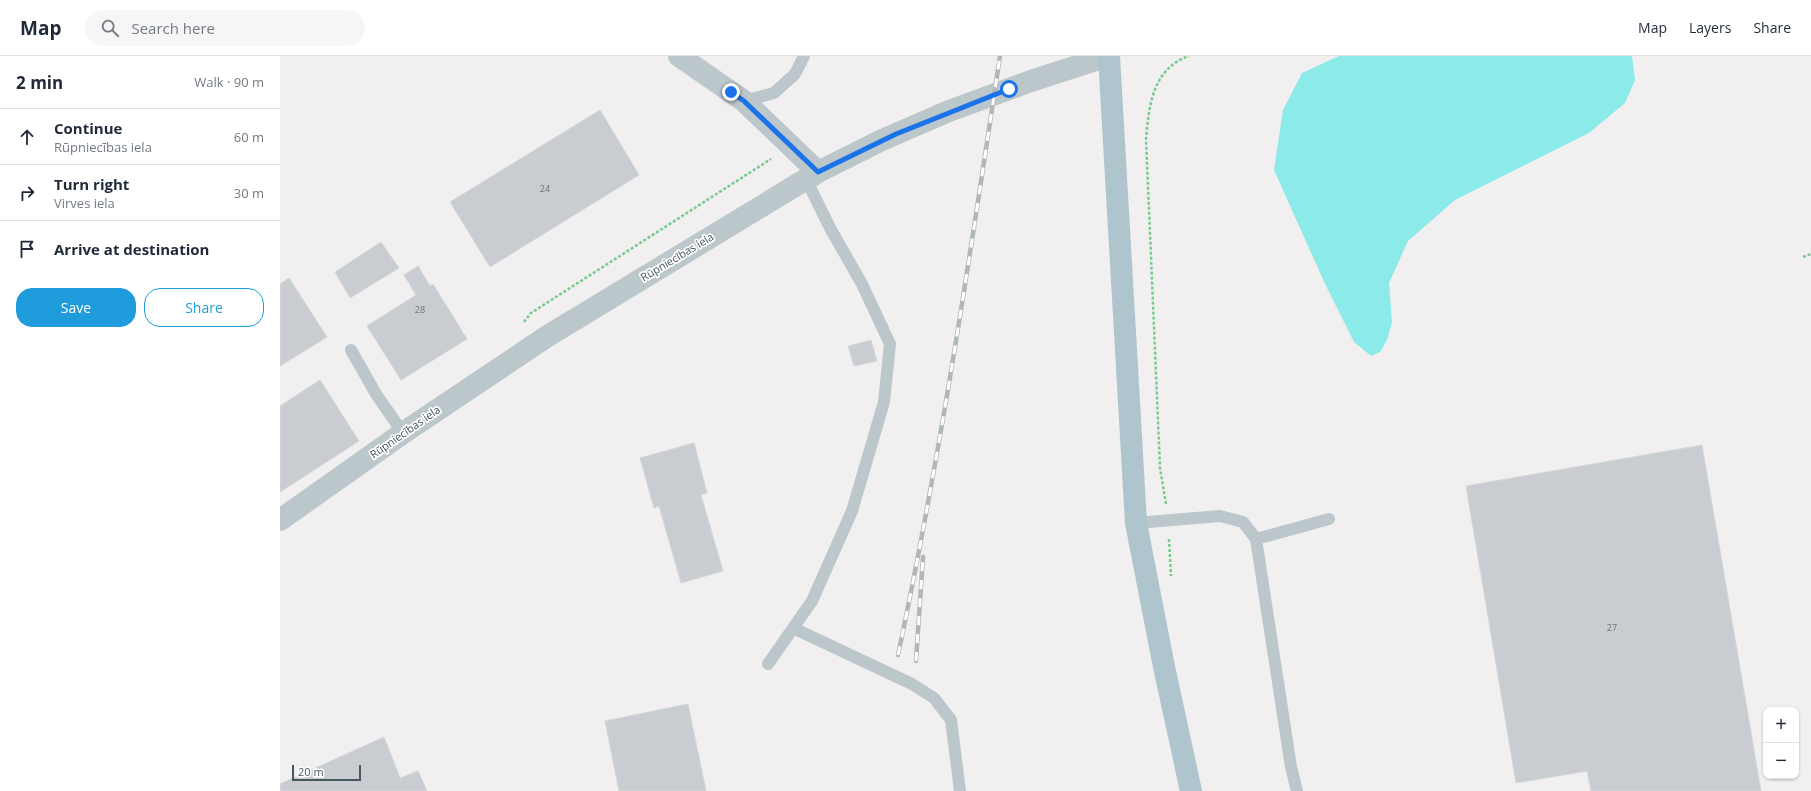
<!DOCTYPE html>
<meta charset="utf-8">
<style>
:root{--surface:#fff;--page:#f6f6f7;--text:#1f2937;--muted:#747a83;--line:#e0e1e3;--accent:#1e9cdc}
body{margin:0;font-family:"Open Sans",sans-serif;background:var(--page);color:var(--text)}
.controls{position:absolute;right:12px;bottom:12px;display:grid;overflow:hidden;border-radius:8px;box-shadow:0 1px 3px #0004}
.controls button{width:36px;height:36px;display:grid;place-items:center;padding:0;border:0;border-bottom:1px solid var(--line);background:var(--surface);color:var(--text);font:20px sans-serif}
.scale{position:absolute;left:12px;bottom:10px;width:69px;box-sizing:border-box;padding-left:4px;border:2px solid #47575c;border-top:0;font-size:11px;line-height:14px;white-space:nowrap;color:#47575c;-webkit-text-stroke:3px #fff;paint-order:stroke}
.stop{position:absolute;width:12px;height:12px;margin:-9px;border:3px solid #1a73e8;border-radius:50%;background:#fff}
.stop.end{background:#1a73e8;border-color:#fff;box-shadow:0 1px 4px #0008}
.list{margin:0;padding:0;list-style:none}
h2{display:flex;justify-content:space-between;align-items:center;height:52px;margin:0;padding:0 16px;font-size:17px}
h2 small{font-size:13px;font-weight:400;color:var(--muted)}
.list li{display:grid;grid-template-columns:26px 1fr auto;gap:12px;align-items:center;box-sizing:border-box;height:56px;padding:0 16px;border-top:1px solid var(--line)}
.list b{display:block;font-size:15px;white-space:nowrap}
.list p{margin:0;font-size:13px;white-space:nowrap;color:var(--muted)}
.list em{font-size:13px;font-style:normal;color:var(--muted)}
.actions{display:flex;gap:8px;padding:12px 16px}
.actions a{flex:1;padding:9px 0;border:1px solid var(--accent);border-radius:16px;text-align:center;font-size:14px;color:var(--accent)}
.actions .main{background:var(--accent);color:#fff}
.icon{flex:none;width:22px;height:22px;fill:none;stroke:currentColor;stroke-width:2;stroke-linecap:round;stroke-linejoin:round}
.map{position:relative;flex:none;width:1531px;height:735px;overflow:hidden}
header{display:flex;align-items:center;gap:24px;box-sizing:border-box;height:56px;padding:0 20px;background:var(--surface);border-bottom:1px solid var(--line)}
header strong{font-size:19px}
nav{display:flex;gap:22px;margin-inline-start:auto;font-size:14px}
.search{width:280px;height:36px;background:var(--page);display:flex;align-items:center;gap:10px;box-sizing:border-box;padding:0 14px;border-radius:22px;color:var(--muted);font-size:15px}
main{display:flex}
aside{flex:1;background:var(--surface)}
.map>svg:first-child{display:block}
.water{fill:#8ceae8}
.building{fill:#c9cdd1;stroke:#d3d7da}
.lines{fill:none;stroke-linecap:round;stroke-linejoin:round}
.path{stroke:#77cb8f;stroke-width:2.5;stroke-dasharray:3 2;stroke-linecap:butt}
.service{stroke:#bbc7cb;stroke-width:12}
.minor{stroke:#bbc7cb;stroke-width:22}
.primary{stroke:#afc5cd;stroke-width:22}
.rail-casing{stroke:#b1b6b9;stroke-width:4.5}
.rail{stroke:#fff;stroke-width:3;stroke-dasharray:9;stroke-linecap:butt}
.route{stroke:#1a73e8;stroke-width:5}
.labels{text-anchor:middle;stroke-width:3.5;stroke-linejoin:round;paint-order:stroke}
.number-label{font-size:9px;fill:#687479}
.street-label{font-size:11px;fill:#47575c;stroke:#fff}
</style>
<header>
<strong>Map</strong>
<div class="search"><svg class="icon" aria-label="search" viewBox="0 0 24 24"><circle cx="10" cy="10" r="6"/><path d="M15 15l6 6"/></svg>Search here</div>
<nav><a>Map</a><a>Layers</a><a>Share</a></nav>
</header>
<main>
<aside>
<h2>2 min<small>Walk · 90 m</small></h2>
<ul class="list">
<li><svg class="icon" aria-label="ahead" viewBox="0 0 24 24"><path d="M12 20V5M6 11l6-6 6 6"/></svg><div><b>Continue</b><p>Rūpniecības iela</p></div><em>60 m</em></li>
<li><svg class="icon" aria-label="right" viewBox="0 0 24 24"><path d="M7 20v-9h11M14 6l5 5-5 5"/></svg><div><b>Turn right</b><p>Virves iela</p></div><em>30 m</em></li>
<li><svg class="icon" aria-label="arrive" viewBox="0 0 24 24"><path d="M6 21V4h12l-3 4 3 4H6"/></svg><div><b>Arrive at destination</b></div></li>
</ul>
<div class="actions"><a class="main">Save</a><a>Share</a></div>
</aside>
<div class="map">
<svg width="1531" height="735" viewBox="0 0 1531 735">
<rect width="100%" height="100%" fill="#f1efef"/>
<!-- water -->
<path class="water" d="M1059,0H1352L1355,24L1345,47L1309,77L1175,144L1128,185L1109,227L1112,266L1107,284L1100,296L1091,300L1074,286L1046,230L994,114L1003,54L1022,17Z"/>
<!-- building -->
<path class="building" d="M320,54L359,119L210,211L170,146Z
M101,186L119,212L70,242L55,216Z
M138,210L150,230L153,228L187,283L121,324L87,270L136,239L124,219Z
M9,222L47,281L0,310V228Z
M591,284L597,305L574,310L568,290Z
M40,324L79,385L0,436V350Z
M414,387L427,437L421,439L443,515L401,527L379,450L374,452L360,402Z
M1422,389L1481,735H1311L1307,715L1236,727L1186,430Z
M408,648L426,735H339L325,665Z
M104,681L120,722L138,715L147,735H0V728Z"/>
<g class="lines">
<!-- path -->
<path class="path" d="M1523,201L1531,198
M244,266L251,257L491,103
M886,448L880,412L866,83C869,50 872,13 909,0
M889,483L891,520"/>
<!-- service -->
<path class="service" d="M464,45L494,37L515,18L524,0
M71,294L96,338L123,377
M856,467L940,460L963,466L976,483L1011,711L1017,735
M976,483L1049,463
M513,572L632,628L654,642L671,664L680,735
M488,608L532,545L572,455L604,346L610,288L582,228L550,172L526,123"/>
<!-- minor -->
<path class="minor" d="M399,0L464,45L538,116
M0,464L123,377L266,281L538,116L602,84L669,55L751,25L828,0"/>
<!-- primary -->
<path class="primary" d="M829,0L856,467L884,611L911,735"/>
<defs>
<path id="rail" d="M618,599C660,401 690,200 720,0
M636,605L643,501"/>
</defs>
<!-- rail casing -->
<use href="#rail" class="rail-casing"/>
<!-- rail -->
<use href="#rail" class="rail"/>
</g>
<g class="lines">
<!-- route -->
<path class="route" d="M451,36L464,45L538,116L616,78L729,33"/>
</g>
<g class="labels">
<!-- number labels -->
<g class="number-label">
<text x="265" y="136">24</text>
<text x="140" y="257">28</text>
<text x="1332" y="575">27</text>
</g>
<!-- street labels -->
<g class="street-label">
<text transform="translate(397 201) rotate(-31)" y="4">Rūpniecības iela</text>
<text transform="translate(125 376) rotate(-35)" y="4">Rūpniecības iela</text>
</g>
</g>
</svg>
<div class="controls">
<button>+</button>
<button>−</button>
</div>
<div class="scale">20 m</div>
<div class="stop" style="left:729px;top:33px"></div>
<div class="stop end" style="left:451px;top:36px"></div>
</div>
</main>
